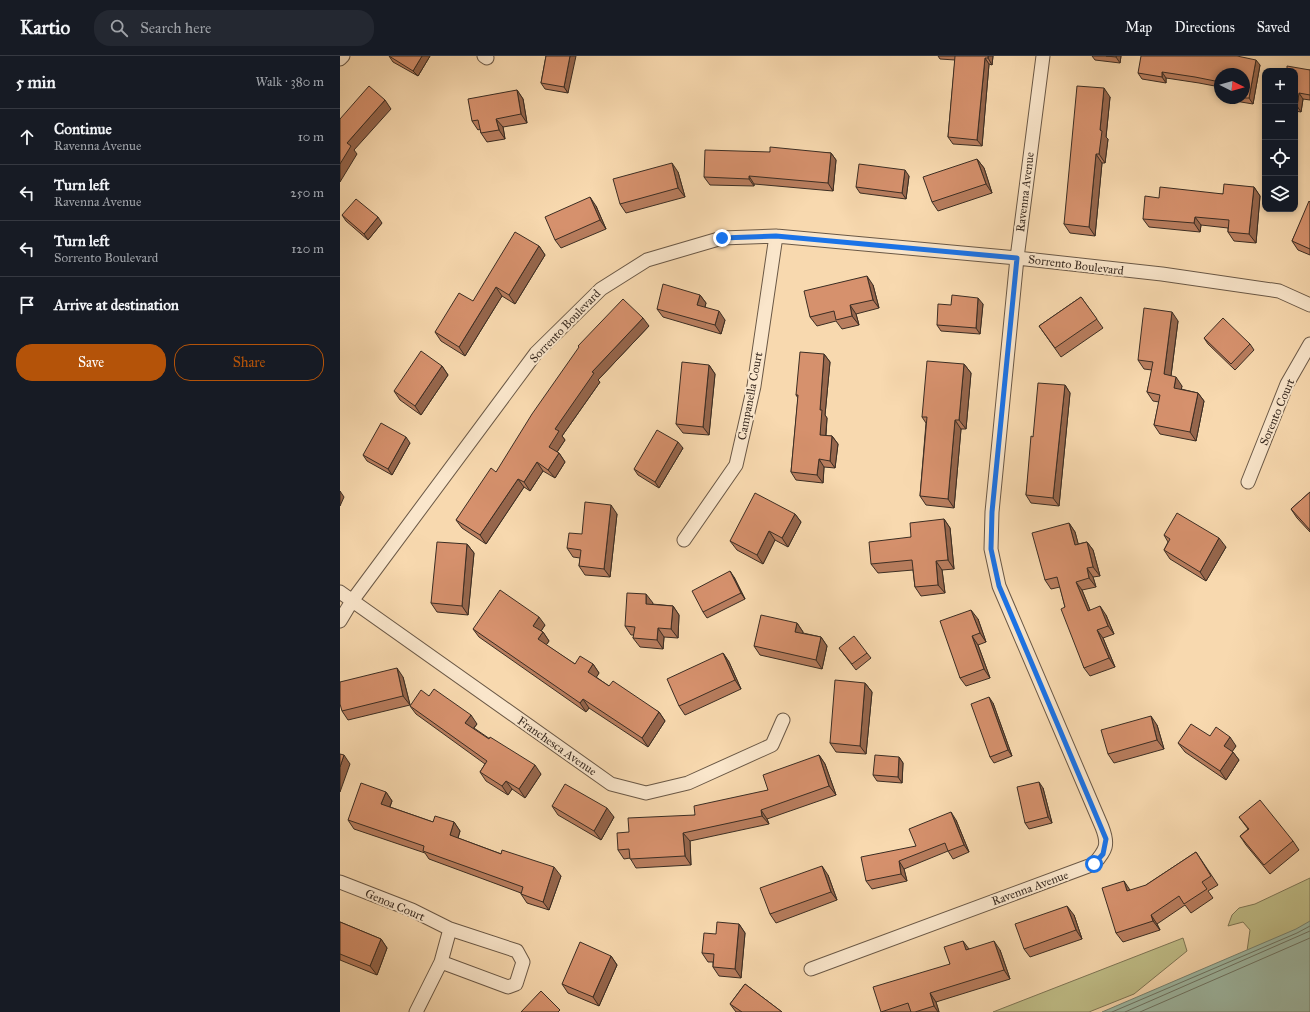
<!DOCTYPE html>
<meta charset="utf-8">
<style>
:root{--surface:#171b24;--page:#242831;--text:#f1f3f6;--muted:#9ea1a6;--line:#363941;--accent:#b45309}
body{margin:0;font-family:"IM FELL Great Primer",serif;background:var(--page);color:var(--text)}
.controls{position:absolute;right:12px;top:12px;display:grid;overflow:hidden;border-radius:8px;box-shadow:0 2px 6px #0003}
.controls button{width:36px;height:36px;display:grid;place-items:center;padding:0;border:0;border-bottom:1px solid var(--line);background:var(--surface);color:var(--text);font:20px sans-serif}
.compass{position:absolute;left:874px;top:12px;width:36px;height:36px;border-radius:50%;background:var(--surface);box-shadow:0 2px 6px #0003;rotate:95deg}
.stop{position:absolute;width:12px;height:12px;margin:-9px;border:3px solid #1a73e8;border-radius:50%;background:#fff}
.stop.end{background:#1a73e8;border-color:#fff;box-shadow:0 1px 4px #0008}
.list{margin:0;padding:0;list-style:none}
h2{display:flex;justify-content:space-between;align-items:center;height:52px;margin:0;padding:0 16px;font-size:17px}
h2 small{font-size:13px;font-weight:400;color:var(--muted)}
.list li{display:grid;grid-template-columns:26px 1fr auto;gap:12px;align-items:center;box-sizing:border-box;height:56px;padding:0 16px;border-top:1px solid var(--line)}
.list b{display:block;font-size:15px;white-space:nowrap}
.list p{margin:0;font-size:13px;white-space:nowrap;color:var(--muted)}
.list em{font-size:13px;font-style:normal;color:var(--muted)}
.actions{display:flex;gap:8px;padding:12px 16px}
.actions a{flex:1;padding:9px 0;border:1px solid var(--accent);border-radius:16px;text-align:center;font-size:14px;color:var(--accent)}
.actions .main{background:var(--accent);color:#fff}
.icon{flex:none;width:22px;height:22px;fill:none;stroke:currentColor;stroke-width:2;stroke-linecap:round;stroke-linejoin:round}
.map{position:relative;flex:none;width:970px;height:956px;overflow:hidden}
header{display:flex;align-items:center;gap:24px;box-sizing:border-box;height:56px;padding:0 20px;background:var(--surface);border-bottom:1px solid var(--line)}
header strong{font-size:19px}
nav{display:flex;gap:22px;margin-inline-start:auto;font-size:14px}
.search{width:280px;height:36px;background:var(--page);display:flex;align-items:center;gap:10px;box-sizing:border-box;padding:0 14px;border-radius:16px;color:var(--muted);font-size:15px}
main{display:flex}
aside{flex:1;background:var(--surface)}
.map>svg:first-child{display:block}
.green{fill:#c0be88;stroke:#7e7656}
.water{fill:#9ebba7;stroke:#768272}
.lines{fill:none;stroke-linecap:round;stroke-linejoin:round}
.shore{stroke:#6c7465;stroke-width:1}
.street-casing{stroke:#6a5846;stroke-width:15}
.street{stroke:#fae6cb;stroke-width:13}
.wall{fill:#b87d5e;stroke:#3b2d23}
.shaded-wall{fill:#96664c;stroke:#3b2d23}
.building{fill:#d6916d;stroke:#3b2d23}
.route{stroke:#1a73e8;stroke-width:5}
.labels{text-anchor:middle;stroke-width:4;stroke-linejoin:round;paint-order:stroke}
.street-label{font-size:12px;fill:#3b2d23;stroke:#fae6cb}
</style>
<header>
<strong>Kartio</strong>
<div class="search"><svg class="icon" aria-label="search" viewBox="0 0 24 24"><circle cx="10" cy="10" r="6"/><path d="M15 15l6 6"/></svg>Search here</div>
<nav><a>Map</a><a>Directions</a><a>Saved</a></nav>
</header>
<main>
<aside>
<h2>5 min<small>Walk · 380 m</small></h2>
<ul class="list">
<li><svg class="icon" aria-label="ahead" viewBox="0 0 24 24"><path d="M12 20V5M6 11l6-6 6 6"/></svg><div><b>Continue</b><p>Ravenna Avenue</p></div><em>10 m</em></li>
<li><svg class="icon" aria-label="left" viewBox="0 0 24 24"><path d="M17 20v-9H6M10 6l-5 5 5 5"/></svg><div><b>Turn left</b><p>Ravenna Avenue</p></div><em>250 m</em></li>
<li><svg class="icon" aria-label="left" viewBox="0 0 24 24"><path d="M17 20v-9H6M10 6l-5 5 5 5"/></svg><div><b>Turn left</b><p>Sorrento Boulevard</p></div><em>120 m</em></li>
<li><svg class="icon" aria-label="arrive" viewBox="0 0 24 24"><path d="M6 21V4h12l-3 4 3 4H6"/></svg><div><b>Arrive at destination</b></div></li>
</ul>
<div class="actions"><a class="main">Save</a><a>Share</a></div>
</aside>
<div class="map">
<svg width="970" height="956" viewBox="0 0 970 956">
<rect width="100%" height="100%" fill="#f8d9af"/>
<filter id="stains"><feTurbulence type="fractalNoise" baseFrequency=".005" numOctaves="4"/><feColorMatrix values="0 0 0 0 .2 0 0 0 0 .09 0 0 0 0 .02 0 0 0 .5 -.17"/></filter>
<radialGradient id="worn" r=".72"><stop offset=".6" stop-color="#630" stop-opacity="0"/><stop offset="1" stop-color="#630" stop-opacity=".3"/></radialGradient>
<!-- green -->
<path class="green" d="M970,822V932L907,895L910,874L903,866L888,870L892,859L899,852L915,848Z
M843,882L847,895L794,938L749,956H653Z"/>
<!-- water -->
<path class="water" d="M970,865V956H762L956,873Z"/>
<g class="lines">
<!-- shore -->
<path class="shore" d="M772,956L957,877L970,870
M785,956L970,875
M800,956L970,882"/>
<defs>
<path id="street" d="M144,0L147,2
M0,3L3,0
M908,426L947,328L970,288
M344,484L396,409L414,330L436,180
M0,536L271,728L306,737L348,727L432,689L443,664
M0,565L12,545L196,297L261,233L307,204L382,182L436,180L677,202L822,218L939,235L970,249
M0,826L72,854L110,873L101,906L76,956
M101,906L168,931L176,928L183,906L177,895L110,873
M471,913L754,808C766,794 769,789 762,771L659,530L651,493L652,456L677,202L703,0"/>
</defs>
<!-- street casing -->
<use href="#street" class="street-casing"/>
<!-- street -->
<use href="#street" class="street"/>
</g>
<!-- wall -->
<path class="wall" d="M49,0H90L78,20L53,6Z
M206,0L228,37L205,33L201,27Z
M598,0H653L652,9L649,8L642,90L613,88L608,81L615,4L600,3Z
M752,0H781L780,7L755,4Z
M920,9L913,48L883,43L882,42H904V18H880V39L879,37L880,31L859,27L826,22V27L802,23L798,17Z
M970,14V44L963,43L961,56L955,55V15Z
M177,34L183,43L187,67L163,71L165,83L147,86L141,77L140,73L138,74L132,65Z
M770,41L766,81L768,83L765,107H762L755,180L730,177L724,168Z
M430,96L491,97L496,104L493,135L414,128V130L370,129L364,121Z
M637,103L644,112L652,137L598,155L592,146Z
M338,116L345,141L286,157L280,148Z
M569,120L566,143L520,137L516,131Z
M914,131L920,140L916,187L894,185L888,176V172L861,169L860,176L809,171L803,163L819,142L883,138Z
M970,146V199L958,194L952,185Z
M256,150L266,173L221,192L215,184Z
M2,159L42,167L28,184L6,165Z
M199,190L205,199L175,248L162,240L125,300L101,285L95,276L133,245Z
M533,229L539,252L516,258L519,269L502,273L496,265L477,270L470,261Z
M360,239L366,247L365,251L385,264L381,278L323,261L317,253Z
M741,241L763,272L721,301L699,270Z
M643,248L640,278L601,275L597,269L611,249Z
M838,265L831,320L842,330L841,333L858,337L864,345L856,385L820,378L814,369L819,346L813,345L807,336L812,314L804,313L798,304Z
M309,270L258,324L260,326L222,380L225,384L217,396L219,397L225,406L215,422L203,415L190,435L184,431L146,488L122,472L116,464L156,416Z
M864,282L910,288L914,294L895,314L868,288Z
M484,298L490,306L485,359L487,362L486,380H492L498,388L495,412L484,411L483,427L456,424L451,416L458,342L456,339Z
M624,308L631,317L626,373H621L614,452L586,449L580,440L586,367L582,361Z
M369,309L375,318L369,379L343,377L336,368Z
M102,310L108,319L81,359L60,344L54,335Z
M725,329L730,337L719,450L691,447L686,439L693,381Z
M70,387L52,419L27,405L23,399Z
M343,392L319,432L298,419L294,413Z
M970,436V476L957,462L951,453Z
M277,458L270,521L245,519L239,510L240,502L233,501L227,492Z
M455,458L461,466L448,491L435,484L423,508L397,494L390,485Z
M604,463L610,472L614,513L602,514L605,537L581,540L575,531L573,514L538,517L531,508L571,481Z
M729,467L735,476L738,488L747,486L753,494L760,520L753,521L756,531L742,534L750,554L766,559L774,578L763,582L775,611L750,620L744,612L725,551L720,531L711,533L705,524Z
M824,479L886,491L866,525L830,503L824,494L828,486Z
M127,488L134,497L128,559L97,556L91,547Z
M394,521L405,543L367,562L363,556Z
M313,547L312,548L333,550L339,559L338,582L324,581L323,593L300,591L293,582L294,579H291L285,570Z
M638,563L646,586L638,589L650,622L626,630L620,622Z
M457,567L463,576V577L481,581L487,590L482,613L420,599L414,590Z
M205,569L201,575L203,576L209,585L206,589L235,608H253L259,617L256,621L269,630L319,656L325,665L308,691L249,652L246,656L139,581L133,573Z
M499,592L527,597L531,602L516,614Z
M383,597L389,606L401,633L345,659L339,650Z
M63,621L70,649L8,664L2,655Z
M525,627L532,636L526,698L496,696L490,687Z
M89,640L137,668L134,672L201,718L185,742L172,733L168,739L146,725L140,716L145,708L76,658L70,650Z
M653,647L672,700L654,707L650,701Z
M817,669L824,693L774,707L768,698Z
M870,680L896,690L892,695L899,704L886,724L845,696L838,687Z
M479,699L485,708L496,739L427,763L429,768L350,785L351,809L296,812L290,802L284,803L278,794L289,776L355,759L428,734Z
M559,701L563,707L562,727L537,725L533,719Z
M703,732L712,767L689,773L685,767Z
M46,736L52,745L50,751L93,766H114L120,775L118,782L221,820L209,854L187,847L181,838V837L89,803L85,797L14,773L8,764Z
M212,750L274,761L261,784L218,759Z
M899,761L953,785L959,794L930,818L906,789L900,780L908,773Z
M616,764L629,796L613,803L608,795L564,813L567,825L532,833L526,825L576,790Z
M856,796L878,829L868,835L873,842L851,857L845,849L817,868L820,874L783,886L776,877L806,829Z
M488,819L497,844L436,867L430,858Z
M734,859L742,883L690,901L684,893Z
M0,866L41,883L47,892L37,919L0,904Z
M399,868L405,877L401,922L379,920L373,911V906H368L362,897L376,878Z
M629,893L660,894L670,923L596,946L599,956H541L610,908Z
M271,900L277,909L259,950L228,937L222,928Z
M405,928L442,956H396L390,948Z"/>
<!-- shaded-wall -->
<path class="shaded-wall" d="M82,0H90L78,20L73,15Z
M230,0H236L228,37L224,31Z
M648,0H653L652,9L648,2Z
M776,0H781L780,7L776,1Z
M645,2L649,8L642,90L637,84Z
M916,4L920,9L913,48L909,42Z
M822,16L826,22V27L822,21Z
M764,32L770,41L766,81L768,83L765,107L759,98L760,74Z
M177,34L183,43L187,67L181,58Z
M959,37L963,43L961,56L957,50Z
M45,44L51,53L14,94L17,98L0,126V108L7,87Z
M156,63L163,71L165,83L159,74Z
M491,97L496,104L493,135L488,127Z
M756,98L762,107L755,180L749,171Z
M637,103L644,112L652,137L646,128Z
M332,107L338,116L345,141L338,132Z
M565,114L569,120L566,143L562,137Z
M409,120L414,128V130L409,123Z
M914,131L920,140L916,187L909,178Z
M250,141L256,150L266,173L260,164Z
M38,161L42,167L28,184L24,178Z
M855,161L861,169L860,176L854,167Z
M199,190L205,199L175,248L169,239Z
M527,220L533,229L539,252L533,244Z
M156,231L162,240L125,300L119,291Z
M360,239L366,247L363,257L357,249Z
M638,242L643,248L640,278L636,272Z
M510,249L516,258L519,269L512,260Z
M379,255L385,264L381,278L375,269Z
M832,256L838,265L830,327L824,318Z
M303,262L309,270L258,324L260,326L222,380L225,384L215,399L209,391L215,373L252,316Z
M484,298L490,306L485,359L487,362L485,387L480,379V354Z
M624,308L631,317L626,373L619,364Z
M369,309L375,318L369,379L363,371Z
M102,310L108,319L81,359L75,350Z
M836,321L842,330L840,341L834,332Z
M725,329L730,337L719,450L713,442Z
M858,337L864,345L856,385L850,376Z
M615,364L621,373L614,452L608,443Z
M492,380L498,388L495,412L490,405Z
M66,381L70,387L52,419L48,413Z
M338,386L343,392L319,432L315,426Z
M219,397L225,406L215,422L208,414Z
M479,403L484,411L483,427L477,419Z
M197,406L203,415L190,435L184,426Z
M178,423L184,431L146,488L140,479Z
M0,435L4,441L0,450Z
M271,449L277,458L270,521L264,513Z
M455,458L461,466L448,491L442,482Z
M604,463L610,472L614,513L608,504Z
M729,467L735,476L741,498L735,489Z
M429,475L435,484L423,508L417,499Z
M879,482L886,491L866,525L860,516Z
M747,486L753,494L760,520L753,511Z
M127,488L134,497L128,559L122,550Z
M596,505L602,514L605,537L598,529Z
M747,512L753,521L756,531L749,522Z
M390,515L394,521L405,543L401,537Z
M736,526L742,534L754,564L748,555Z
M306,538L313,547L312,556L306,548Z
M333,550L339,559L338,582L331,573Z
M760,550L766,559L774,578L768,570Z
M631,554L638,563L646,586L640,577Z
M199,561L205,569L199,578L193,570Z
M457,567L463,576L461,584L455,576Z
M318,572L324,581L323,593L317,584Z
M757,574L763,582L775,611L769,602Z
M203,576L209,585L204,592L198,583Z
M632,580L638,589L650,622L644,613Z
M481,581L487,590L482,613L476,604Z
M383,597L389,606L401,633L395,624Z
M253,608L259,617L254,625L248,616Z
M57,612L63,621L70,649L63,640Z
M525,627L532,636L526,698L520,690Z
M649,641L653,647L672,700L668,694Z
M243,643L249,652L246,656L240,647Z
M319,656L325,665L308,691L302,682Z
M131,659L137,668L131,675L125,667Z
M811,660L817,669L824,693L817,684Z
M890,681L896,690L890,699L884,690Z
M893,696L899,704L886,724L880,715Z
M4,699L10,708L0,736V711Z
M479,699L485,708L496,739L489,730Z
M559,701L563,707L562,727L558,721Z
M195,709L201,718L185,742L179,733Z
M166,725L172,733L168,739L162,730Z
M699,726L703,732L712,767L708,761Z
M46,736L52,745L47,757L41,748Z
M267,752L274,761L261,784L254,775Z
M421,754L427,763L429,768L422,760Z
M611,756L616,764L629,796L624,789Z
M114,766L120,775L116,788L110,779Z
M343,777L350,785L351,809L345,800Z
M559,805L564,813L567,825L561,818Z
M482,810L488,819L497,844L491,836Z
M214,811L221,820L209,854L203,846Z
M784,825L790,834L787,835Z
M727,850L734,859L742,883L736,874Z
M811,859L817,868L820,874L813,865Z
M399,868L405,877L401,922L395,913Z
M41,883L47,892L37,919L30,910Z
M623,885L629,893L626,894Z
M654,885L660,894L670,923L664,914Z
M271,900L277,909L259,950L253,941Z
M590,937L596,946L599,956H598L594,950Z"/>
<!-- building -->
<path class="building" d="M49,0H82L73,15Z
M206,0H230L224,31L201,27Z
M615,0H648V2H645L637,84L608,81Z
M766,0H776V1Z
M801,0H897L916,4L909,42H904V18H880V26L855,21L822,16V21L798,17Z
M947,10L970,14V39L959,37L957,50L955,49V15H947Z
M29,30L45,44L7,87L11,90L0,108V63Z
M737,30L764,32L760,74L762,75L759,98H756L749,171L724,168Z
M177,34L181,58L156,63L159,74L141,77L138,64L132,65L128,43Z
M430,91L491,97L488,127L409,120V123L364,121L365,94L430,96Z
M637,103L646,128L592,146L583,121Z
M332,107L338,132L280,148L273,123Z
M519,108L565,114L562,137L516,131Z
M884,128L914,131L909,178L888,176L889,164L855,161L854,167L803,163L805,140L819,142L820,131L883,138Z
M250,141L260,164L215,184L205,161Z
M16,143L38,161L24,178L2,159Z
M969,145L970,146V193L952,185Z
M175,176L199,190L169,239L156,231L119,291L95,276L119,237L133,245Z
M527,220L533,244L510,249L512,260L496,264L494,255L470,261L464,235Z
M323,228L360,239L357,249L379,255L375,269L317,253Z
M612,239L638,242L636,272L597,269L598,248L611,249Z
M741,241L757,263L715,292L699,270Z
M283,243L303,262L252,316L254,317L215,373L219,375L209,391L219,397L208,414L197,406L184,426L178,423L140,479L116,464L151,412L156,416L192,358L239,291L238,290Z
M804,252L832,256L824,318L836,321L834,332L858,337L850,376L814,369L820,339L807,336L813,306L798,304Z
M883,262L910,288L891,308L864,282Z
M81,295L102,310L75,350L54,335Z
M460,296L484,298L480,354H482L480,379L492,380L490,405L479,403L477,419L451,416L458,339H456Z
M587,305L624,308L619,364H615L608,443L580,440L587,361H582Z
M342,306L369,309L363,371L336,368Z
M698,327L725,329L713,442L686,439L691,380L693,381Z
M41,367L66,381L48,413L23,399Z
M317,374L338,386L315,426L294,413Z
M970,436V474L951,453Z
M415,437L455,458L442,482L429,475L417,499L390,485Z
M245,446L271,449L264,513L239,510L241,494L227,492L229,477L242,478Z
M837,457L879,482L860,516L824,494L830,483L824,479Z
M604,463L608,504L596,505L598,529L575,531L572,504L531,508L529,486L571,481L570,467Z
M729,467L735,489L747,486L753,511L747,512L749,522L736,526L748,555L760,550L768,570L757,574L769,602L744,612L721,553L725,551L717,521L705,524L692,477Z
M97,486L127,488L122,550L91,547Z
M390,515L401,537L363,556L352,535Z
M160,534L199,561L193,570L203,576L198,583L235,608L240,600L253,608L248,616L269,630L273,625L319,656L302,682L243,643L240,647L133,573Z
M287,537L306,538V548L333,550L331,573L318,572L317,584L293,582L295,571L285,570Z
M631,554L640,577L632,580L644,613L620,622L600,565Z
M421,559L457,567L455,576L481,581L476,604L414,590Z
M514,580L527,597L512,608L499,592Z
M383,597L395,624L339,650L327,623Z
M57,612L63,640L2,655L0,648V626Z
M495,624L525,627L520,690L490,687Z
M94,633L131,659L125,667L149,683L150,681L195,709L179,733L166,725L162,730L140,716L147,705L70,650L81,634L89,640Z
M649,641L668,694L650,701L631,648Z
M811,660L817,684L768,698L761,674Z
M851,668L870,680L876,671L890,681L884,690L893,696L880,715L838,687Z
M0,698L4,699L0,711Z
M479,699L489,730L421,754L422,760L343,777L345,800L290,803L289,793L278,794L277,777L289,776L288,762L355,759L354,750L428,734L423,719Z
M535,699L559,701L558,721L533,719Z
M699,726L708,761L685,767L677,731Z
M21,727L46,736L41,748L93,766L95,760L114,766L110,779L161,798L162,794L214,811L203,846L181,838L183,831L83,795L84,790L8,764Z
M225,728L267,752L254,775L212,750Z
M920,744L953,785L924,809L900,780L909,773L899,761Z
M611,756L624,789L608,795L605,787L559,805L561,818L526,825L521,801L576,790L569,773Z
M856,796L871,820L862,826L867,833L844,848L839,840L811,859L813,865L776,877L762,832L784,825L787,835L806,829Z
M482,810L491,836L430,858L420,832Z
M727,850L736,874L684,893L675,868Z
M0,866L41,883L30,910L0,898Z
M377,866L399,868L395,913L373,911L374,898L362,897L364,877L376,878Z
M623,885L626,894L654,885L664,914L590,937L594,950L575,956H571L568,947L541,956L533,931L610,908L604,891Z
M240,886L271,900L253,941L222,928Z
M405,928L442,956H402L390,948Z
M201,935L220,954L218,956H181Z"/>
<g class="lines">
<!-- route -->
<path class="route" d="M382,182L436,180L677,202L652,456L651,493L659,530L766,783L763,798L754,808"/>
</g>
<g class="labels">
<!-- street labels -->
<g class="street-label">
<text transform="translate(685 136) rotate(-83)" y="4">Ravenna Avenue</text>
<text transform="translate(736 209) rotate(7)" y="4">Sorrento Boulevard</text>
<text transform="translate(225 270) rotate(-46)" y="4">Sorrento Boulevard</text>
<text transform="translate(410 340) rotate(-79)" y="4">Campanella Court</text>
<text transform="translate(937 356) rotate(-67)" y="4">Sorento Court</text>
<text transform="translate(217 690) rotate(35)" y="4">Franchesca Avenue</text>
<text transform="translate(690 832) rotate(-20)" y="4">Ravenna Avenue</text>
<text transform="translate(55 849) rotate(23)" y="4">Genoa Court</text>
</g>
</g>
<rect width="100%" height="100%" filter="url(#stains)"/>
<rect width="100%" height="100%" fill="url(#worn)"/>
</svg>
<div class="controls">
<button>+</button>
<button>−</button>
<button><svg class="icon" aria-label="locate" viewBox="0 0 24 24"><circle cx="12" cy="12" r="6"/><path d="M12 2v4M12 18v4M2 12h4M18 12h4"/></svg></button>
<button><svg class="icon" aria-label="layers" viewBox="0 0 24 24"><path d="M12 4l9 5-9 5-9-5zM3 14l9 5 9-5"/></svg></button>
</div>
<svg class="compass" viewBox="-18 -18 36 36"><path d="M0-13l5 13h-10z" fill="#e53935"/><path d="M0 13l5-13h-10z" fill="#9ea1a6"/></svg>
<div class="stop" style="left:754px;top:808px"></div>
<div class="stop end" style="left:382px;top:182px"></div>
</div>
</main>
